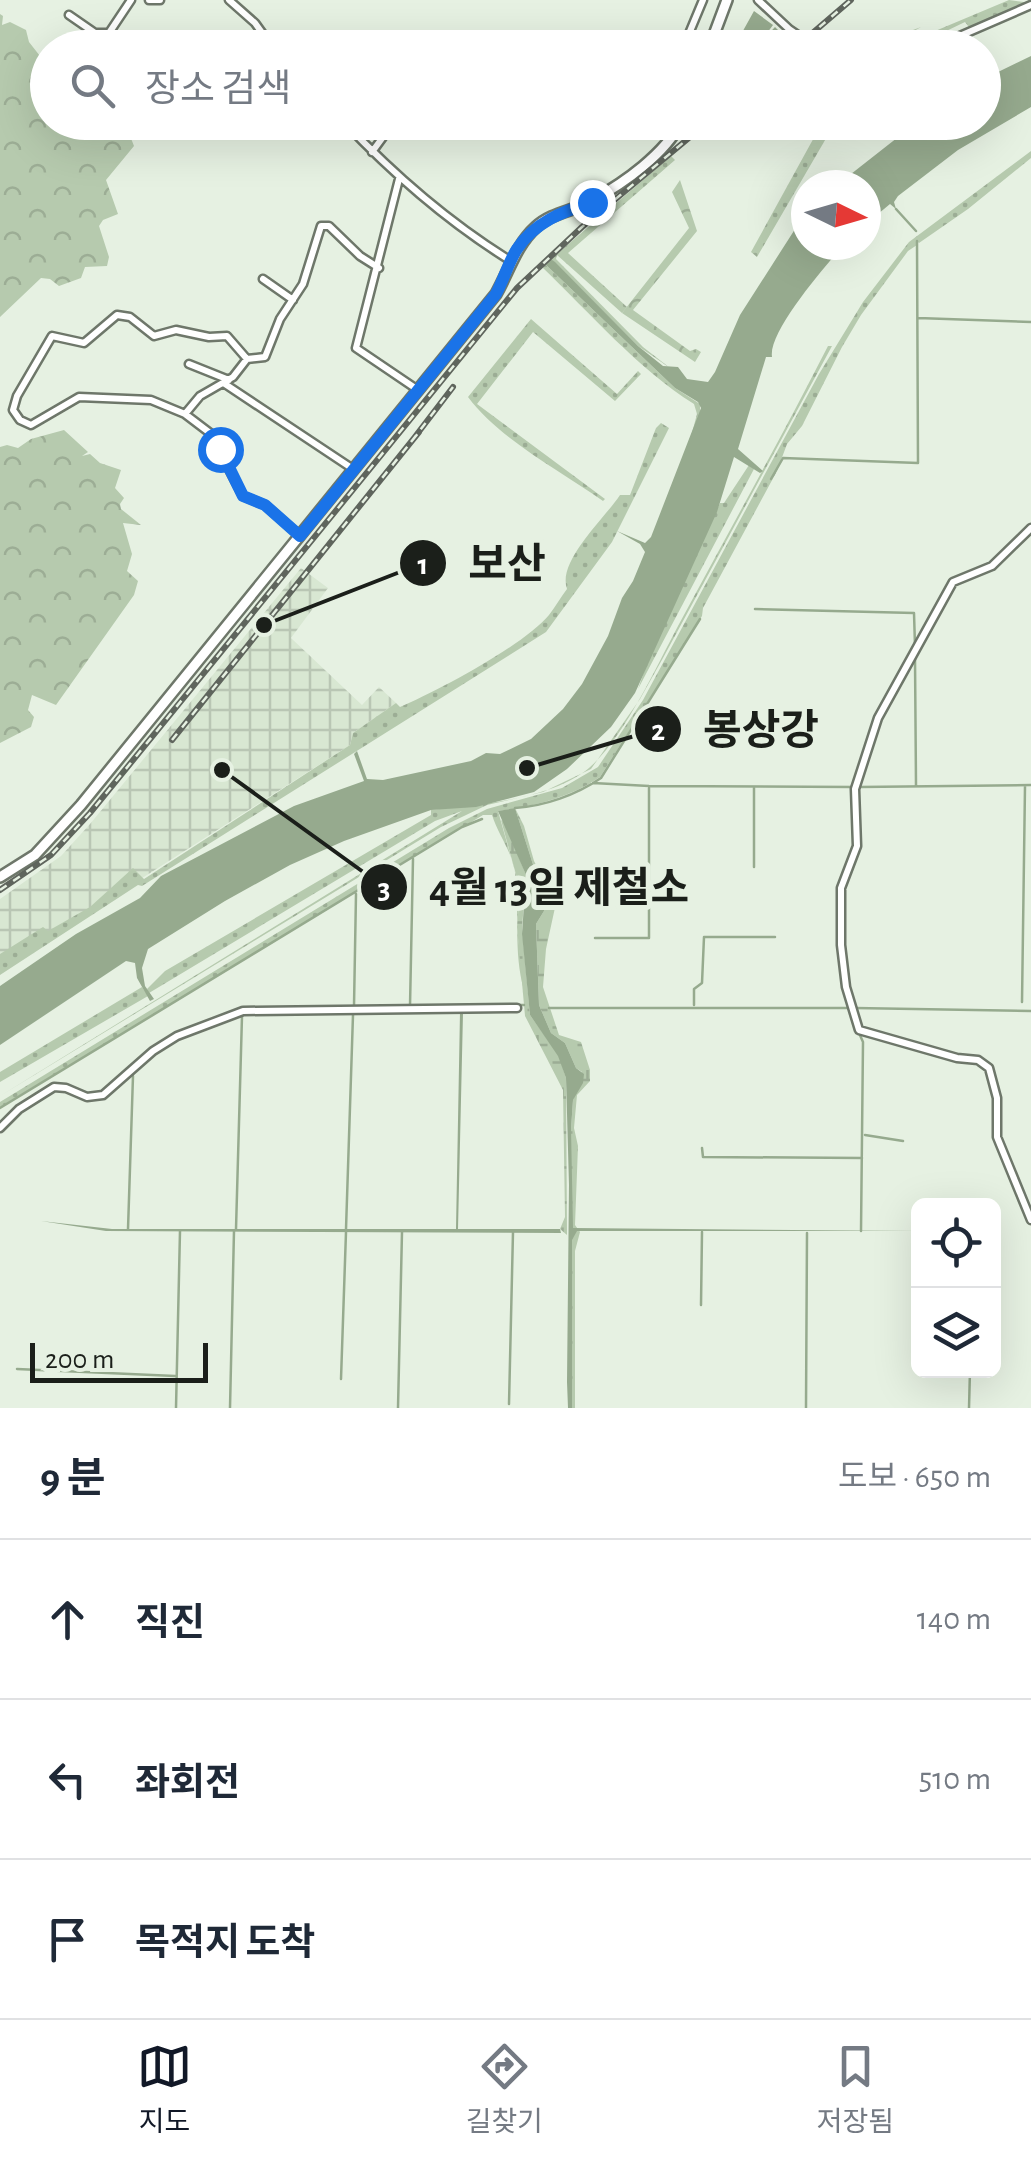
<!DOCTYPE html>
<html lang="ko">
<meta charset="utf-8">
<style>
:root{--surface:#fff;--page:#f2f2f3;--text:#1f2937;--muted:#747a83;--line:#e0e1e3;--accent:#111827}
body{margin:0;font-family:"Alegreya Sans","Noto Sans KR",sans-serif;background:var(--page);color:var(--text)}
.controls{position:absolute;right:30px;bottom:30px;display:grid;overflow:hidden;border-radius:15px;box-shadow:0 10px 40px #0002}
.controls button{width:90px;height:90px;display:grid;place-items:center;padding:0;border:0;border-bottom:2px solid var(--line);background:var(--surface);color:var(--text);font:50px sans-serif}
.compass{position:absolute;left:791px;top:170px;width:90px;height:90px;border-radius:50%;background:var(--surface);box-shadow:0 10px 40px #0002;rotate:95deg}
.scale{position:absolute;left:30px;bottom:25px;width:178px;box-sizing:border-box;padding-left:10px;border:5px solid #1b1f1a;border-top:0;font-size:28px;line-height:35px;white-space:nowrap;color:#1b1f1a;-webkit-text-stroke:8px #e6f1e2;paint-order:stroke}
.stop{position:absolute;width:30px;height:30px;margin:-22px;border:8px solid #1a73e8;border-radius:50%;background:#fff}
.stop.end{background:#1a73e8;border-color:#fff;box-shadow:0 2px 10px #0008}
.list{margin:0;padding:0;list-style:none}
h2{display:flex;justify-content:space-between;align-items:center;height:130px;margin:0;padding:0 40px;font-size:42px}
h2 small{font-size:32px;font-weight:400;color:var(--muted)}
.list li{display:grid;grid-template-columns:65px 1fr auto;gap:30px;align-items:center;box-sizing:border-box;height:160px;padding:0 40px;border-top:2px solid var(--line)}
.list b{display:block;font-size:38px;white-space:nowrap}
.list em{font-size:32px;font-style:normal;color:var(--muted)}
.icon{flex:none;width:55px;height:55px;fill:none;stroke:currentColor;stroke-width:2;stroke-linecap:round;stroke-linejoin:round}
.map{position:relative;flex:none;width:1031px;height:1408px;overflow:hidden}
.search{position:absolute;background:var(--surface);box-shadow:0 10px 40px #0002;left:30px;right:30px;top:30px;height:110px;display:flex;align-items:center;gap:25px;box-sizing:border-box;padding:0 35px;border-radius:55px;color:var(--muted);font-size:38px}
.sheet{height:610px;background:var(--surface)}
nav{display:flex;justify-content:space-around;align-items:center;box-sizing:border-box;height:140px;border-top:2px solid var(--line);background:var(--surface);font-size:28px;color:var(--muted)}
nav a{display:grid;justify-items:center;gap:5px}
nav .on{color:var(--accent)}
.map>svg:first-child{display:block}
.industrial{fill:url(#industrial-grid)}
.grass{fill:url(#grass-dots)}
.forest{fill:url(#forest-crowns)}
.wetland{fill:url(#wetland-marsh)}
.water{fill:#96aa8e}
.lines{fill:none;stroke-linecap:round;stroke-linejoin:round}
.stream{stroke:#96aa8e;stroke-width:2.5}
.street-casing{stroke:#6e776a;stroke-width:11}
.secondary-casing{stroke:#6e776a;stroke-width:14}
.street{stroke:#fff;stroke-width:6}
.secondary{stroke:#fff;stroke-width:9}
.rail-casing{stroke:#5f655d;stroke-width:6}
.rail{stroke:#e6f1e2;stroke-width:2.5;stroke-dasharray:8;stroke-linecap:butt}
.route{stroke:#1a73e8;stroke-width:12}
.leader{fill:none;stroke:#1b1f1a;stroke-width:4}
.callout-dot{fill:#1b1f1a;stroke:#e6f1e2;stroke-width:4}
.mark-label{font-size:30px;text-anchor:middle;font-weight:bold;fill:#fff}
.callout-label{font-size:42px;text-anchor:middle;font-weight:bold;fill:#1b1f1a;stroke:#e6f1e2;stroke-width:10;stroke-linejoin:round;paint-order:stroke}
</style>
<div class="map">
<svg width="1031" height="1408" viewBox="0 0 1031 1408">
<defs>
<pattern id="industrial-grid" width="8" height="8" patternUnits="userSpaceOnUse" patternTransform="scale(2.5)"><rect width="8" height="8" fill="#d8e7d2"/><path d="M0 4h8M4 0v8" fill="none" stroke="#b9c6b4"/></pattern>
<pattern id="grass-dots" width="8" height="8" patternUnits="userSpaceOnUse" patternTransform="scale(2.5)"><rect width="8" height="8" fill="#b6caae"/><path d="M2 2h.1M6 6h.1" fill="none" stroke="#9cad95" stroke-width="1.8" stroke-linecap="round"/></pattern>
<pattern id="forest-crowns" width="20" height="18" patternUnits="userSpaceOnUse" patternTransform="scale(2.5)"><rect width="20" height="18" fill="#b6caae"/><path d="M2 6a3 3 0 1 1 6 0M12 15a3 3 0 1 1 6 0" fill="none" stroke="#9cad95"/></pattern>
<pattern id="wetland-marsh" width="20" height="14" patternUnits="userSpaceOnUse" patternTransform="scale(2.5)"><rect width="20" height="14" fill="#b6caae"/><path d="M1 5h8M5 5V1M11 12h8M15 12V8" fill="none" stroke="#9cad95"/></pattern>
</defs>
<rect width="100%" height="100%" fill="#e6f1e2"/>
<!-- industrial -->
<path class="industrial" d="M301,568L328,588L291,638L362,705L379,687L396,703L353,733L350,745L0,969V899L61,856L90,824Z"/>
<!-- grass -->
<path class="grass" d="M1009,0L1031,3L969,27L965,22L913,47H844L835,43V39L868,47L921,27L905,36L904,42H909Z
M822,123H835L757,257L751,252Z
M1031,151V158L968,209L919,243L917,241V245L908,251L861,315L842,347L802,426L787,444L777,471L703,608L702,616L600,777C569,798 535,806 498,811L520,889L517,927L524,990C513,952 520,911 515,872C512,852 498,834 492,815H483L0,1107V1102L449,828L487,809L562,788L598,767L643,700L819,374L863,302L909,242Z
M671,156L675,160L568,253L627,307L622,313L557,255L556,259L643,347L670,368L638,346L551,259Z
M545,264L675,388L700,404V415L688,448L697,414L694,404C638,369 590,313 542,267Z
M531,319L617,394L638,371L641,374L615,401L533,332L477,404L605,499L603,501C561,471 499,439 468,397Z
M828,346H832L663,658L640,699L591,769L543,792L487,805L441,827L0,1096L462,811L435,821L149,993L147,989L165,971L431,815V810C477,805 553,799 589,768C624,738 656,667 678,626C728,533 780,440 828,346Z
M661,423L669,428L612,542L546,632L142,886L138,885L0,975V954L43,927L48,931L90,907L133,868L144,879L350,745L353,733L396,703L400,707C438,691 524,645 549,615C555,607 561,597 567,589C557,561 605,518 620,495H630L656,428Z
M749,465L754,469L638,689L650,655L720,503H724Z
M142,987L148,996L0,1082V1072Z"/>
<!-- forest -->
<path class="forest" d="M0,14L3,16L2,25L10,22L26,30L29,42L47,65L45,70L38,63L36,68L47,78L40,81L47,88L48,122L125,123L134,146L106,180L118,214L103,220L99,226L109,257L107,266L85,267L81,278L59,286L50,279L41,278L0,317Z
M680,180L697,231L633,310L690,351L696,349L701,352L695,362L622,313L689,228L672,192Z
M64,430L88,452L82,456L90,454L100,463L121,470L115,488L124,498L120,504L121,509L141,525L123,523L132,554L127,571L138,581L134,595L56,705L32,695L28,710L34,717L31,727L0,743V447L7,445L18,448L31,439Z"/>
<!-- wetland -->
<path class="wetland" d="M515,808L524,826L534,861L556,903L546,949L543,987L559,1035L581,1042L590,1070V1081L577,1095L574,1128L578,1146L575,1225L580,1232L575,1251V1408H572L571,1385V1129L573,1100L582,1072L576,1068L565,1043L551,1033L539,1005L536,924L544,911V899Z
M501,820L505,823L526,875L522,929L530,1015L559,1056L566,1078L567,1235L560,1229L565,1217L563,1090L525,1016L517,927L520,889Z"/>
<!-- water -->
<path class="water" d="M754,11L773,25L758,45L775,27L791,43L786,47H754L739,38Z
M1031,56V107L958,150L898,196L894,202L896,209L890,204L866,224V185H837L916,123L984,122V83L998,72Z
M806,212V245H844C825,266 768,332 772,357H766L738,449L763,471L760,473L734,457L717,512L635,693L611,727L567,769L534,792L476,807L431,810L344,841L290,865L225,901L148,949L142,968L145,986L154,999L150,1001L137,978L135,963L126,961L0,1045V986L76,934L140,898L161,876L294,806L364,781L354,754L357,751L367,779L383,780L471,761L486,753L500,754L531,739L563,709L582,684L608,636L622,598L633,581L645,552L640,544L617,531L645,543L651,537L701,408L698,402L675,388L545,264L551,259L555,262L638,346L663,366L678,367L687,379L708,382L715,372L740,315Z
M515,808L544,899V911L536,924L539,1005L551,1033L565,1043L576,1068L584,1074L583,1083L573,1100L571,1129L573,1228L918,1231H577L572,1240V1408H568L567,1382L569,1185L566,1078L558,1056L530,1015L522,934L526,875L498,811Z
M460,1012L463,1013L458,1229H560L561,1233L106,1231L41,1221L112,1229H456Z"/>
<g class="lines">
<!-- stream -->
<path class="stream" d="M896,209L916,231
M918,318L1031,322
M771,479L783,458L918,463L917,241
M755,609L914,613L915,646
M915,658L916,785
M593,783L649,786L854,787
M860,787L1031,785
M515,808C545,806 576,795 601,778L700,619
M754,867V788
M595,938H649V788
M1022,1002L1025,786
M513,1005H524
M694,1005V989L702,983L704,937H775
M354,1006L356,894
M410,1006L413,859
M549,1008H849
M855,1008L1031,1011
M851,1015L863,1042L861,1231
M0,1108L462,827L482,819
M865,1135L903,1141
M702,1148L703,1157L862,1158
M128,1229L133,1076
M236,1229L242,1016
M346,1229L353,1015
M701,1305L702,1232
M17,1369L175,1376
M341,1379L346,1232
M509,1404L513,1232
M176,1408L180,1231
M230,1408L234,1231
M398,1408L402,1232
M806,1408L807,1233
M969,1408L970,1370"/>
<defs>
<path id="street" d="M149,0H160
M229,0L255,23L273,48
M758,0L789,29L817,48
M69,15L95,33H109L131,0
M683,48L703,0
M932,48L1031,5
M344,122C395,176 448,222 511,261
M184,132L199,122
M372,152L394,122
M399,179L356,348L418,390
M263,279L293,300
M247,359L227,336L209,337L176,330L154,336L130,317L117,315L84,343L52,336L17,396L13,410L20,420L31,425L79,397L151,400L185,414L210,433L243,496L265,505L300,536
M189,364L229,380
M225,384L353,469
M185,414L200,396L233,377L247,359L265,357L280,319L303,284L321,226H329L360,256L379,268
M1031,528L992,566L953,582L878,718L855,789L857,846L841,888V945L846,987L859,1030L957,1058L978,1060L989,1068L997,1098V1137L1031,1220
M0,1128L19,1109L54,1087L66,1088L87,1097L103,1095L153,1051L177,1036L243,1011L517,1008"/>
<path id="secondary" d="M709,48L727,0
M0,877L35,855L81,805L496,294C509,271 516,245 536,227C552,212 575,211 593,200C624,183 665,154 681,122"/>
</defs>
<!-- street casing -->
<use href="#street" class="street-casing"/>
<!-- secondary casing -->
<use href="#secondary" class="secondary-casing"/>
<!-- street -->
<use href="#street" class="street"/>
<!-- secondary -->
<use href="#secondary" class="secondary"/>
<defs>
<path id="rail" d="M795,48L851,0
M411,442L453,387
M172,740L419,432
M0,890L51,855L90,813L517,288L582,227L708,122"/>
</defs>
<!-- rail casing -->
<use href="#rail" class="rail-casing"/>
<!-- rail -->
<use href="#rail" class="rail"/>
</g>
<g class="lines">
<!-- route -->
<path class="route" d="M220,449L243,496L265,505L300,536L496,294C504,279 508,263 517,249C535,222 562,212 592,202"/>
</g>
<!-- callouts -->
<path class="leader" d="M264 625L423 563M527 768L658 729M222 770L384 887"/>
<g class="callout-dot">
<circle cx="264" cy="625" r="10"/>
<circle cx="527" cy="768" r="10"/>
<circle cx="222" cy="770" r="10"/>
<circle cx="423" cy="563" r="25"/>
<circle cx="658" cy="729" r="25"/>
<circle cx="384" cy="887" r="25"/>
</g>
<g class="mark-label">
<text x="423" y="574">1</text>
<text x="658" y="740">2</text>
<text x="384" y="898">3</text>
</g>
<g class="callout-label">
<text x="507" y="578">보산</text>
<text x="761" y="744">봉상강</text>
<text x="559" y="902">4월 13일 제철소</text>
</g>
</svg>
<div class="controls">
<button><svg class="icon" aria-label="locate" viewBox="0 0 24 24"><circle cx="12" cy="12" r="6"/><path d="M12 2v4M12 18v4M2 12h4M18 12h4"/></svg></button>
<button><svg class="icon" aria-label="layers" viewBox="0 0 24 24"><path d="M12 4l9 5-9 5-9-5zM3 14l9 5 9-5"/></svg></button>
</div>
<svg class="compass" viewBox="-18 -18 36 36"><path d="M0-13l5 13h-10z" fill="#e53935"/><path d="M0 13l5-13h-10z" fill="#747a83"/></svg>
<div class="scale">200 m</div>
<div class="stop" style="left:220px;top:449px"></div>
<div class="stop end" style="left:592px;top:202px"></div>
<div class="search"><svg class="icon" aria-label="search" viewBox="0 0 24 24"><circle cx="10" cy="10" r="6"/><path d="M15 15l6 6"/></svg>장소 검색</div>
</div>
<section class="sheet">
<h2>9 분<small>도보 · 650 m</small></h2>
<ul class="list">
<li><svg class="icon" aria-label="ahead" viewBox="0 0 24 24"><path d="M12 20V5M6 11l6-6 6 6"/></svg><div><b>직진</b></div><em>140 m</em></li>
<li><svg class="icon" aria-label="left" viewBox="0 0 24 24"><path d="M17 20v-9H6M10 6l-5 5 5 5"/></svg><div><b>좌회전</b></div><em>510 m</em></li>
<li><svg class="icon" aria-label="arrive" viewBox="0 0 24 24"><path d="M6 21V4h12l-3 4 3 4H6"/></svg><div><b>목적지 도착</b></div></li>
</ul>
</section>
<nav>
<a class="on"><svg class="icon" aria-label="map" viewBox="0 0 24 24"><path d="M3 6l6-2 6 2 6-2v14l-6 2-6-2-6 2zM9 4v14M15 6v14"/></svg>지도</a>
<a><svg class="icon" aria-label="directions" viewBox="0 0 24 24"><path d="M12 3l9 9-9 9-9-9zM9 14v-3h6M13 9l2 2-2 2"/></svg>길찾기</a>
<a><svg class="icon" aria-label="saved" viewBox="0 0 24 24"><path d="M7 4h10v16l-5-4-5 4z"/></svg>저장됨</a>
</nav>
